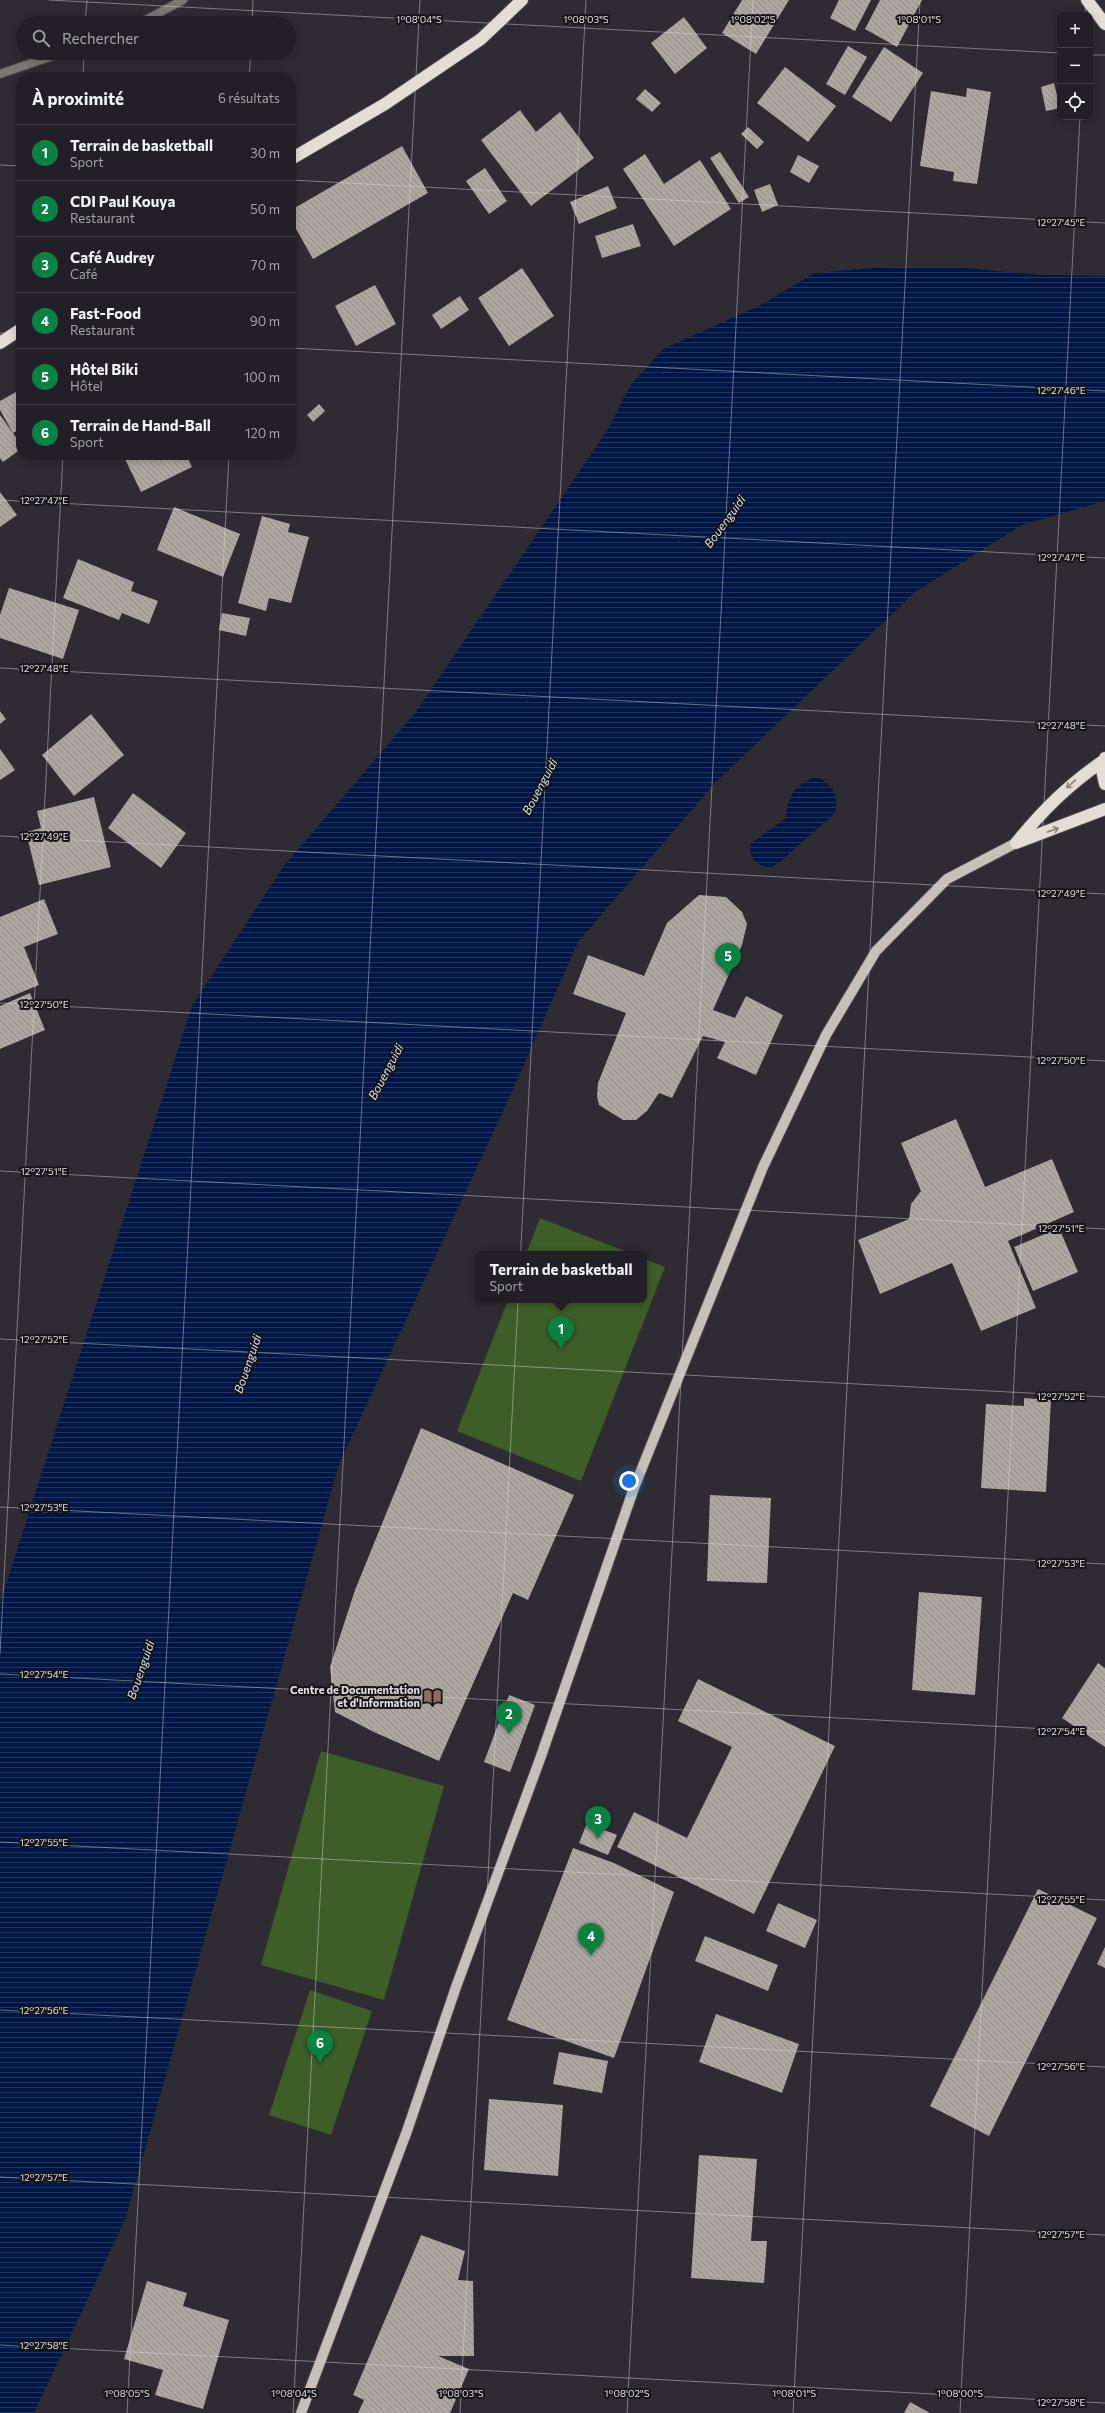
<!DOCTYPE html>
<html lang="fr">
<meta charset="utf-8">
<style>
:root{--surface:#222026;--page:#2a282e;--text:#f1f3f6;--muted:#a2a3a7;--line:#3f3e43;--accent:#0b8043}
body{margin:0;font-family:Commissioner,sans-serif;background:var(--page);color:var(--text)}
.controls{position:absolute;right:12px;top:12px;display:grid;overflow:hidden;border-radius:8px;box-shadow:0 2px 10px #0003}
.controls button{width:36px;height:36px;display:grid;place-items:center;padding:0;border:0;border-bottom:1px solid var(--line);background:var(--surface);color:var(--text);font:20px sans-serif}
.you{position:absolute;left:629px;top:1481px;width:14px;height:14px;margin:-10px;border:3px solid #fff;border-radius:50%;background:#1a73e8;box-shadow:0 0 0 6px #1a73e833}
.badge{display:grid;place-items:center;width:26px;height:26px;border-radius:50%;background:var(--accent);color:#fff;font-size:13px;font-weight:700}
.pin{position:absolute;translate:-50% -33px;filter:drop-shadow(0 1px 2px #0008)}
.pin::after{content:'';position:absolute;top:21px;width:14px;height:12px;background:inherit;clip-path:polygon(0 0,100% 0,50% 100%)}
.popup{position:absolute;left:475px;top:1251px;width:172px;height:52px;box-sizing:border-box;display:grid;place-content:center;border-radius:8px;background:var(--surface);filter:drop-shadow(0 1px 3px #0005);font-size:13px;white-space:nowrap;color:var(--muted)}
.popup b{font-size:15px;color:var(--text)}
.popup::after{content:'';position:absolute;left:50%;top:100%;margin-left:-8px;border:8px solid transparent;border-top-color:var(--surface)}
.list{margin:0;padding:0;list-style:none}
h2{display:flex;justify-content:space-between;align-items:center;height:52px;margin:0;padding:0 16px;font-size:17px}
h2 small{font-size:13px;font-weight:400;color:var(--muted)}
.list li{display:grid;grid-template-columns:26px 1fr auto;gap:12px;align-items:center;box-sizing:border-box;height:56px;padding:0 16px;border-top:1px solid var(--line)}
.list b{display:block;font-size:15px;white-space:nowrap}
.list p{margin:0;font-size:13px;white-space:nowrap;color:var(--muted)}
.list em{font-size:13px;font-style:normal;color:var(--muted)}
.icon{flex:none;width:22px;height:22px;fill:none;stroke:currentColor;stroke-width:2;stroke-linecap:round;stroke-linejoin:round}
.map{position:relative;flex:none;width:1105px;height:2413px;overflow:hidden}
.search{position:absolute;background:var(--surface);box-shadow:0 2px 10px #0003;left:16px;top:16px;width:280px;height:44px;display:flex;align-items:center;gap:10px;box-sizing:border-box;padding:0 14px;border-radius:22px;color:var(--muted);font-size:15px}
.panel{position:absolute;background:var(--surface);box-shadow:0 2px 10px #0003;left:16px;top:72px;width:280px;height:388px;border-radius:16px}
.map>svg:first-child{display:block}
.green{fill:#3d5e26}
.water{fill:url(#water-rules)}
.building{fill:url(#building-back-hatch)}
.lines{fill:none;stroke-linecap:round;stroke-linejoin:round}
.street-casing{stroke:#4a484e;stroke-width:10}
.primary-casing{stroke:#4a484e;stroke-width:12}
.highway-casing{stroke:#4a484e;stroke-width:14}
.street{stroke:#797674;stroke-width:8}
.primary{stroke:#c6bfba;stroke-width:10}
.highway{stroke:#e4dcd6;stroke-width:12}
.oneway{stroke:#878280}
.ticks{fill:none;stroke:#e0dee3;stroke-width:1;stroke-opacity:0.45}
.labels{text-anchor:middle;stroke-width:4;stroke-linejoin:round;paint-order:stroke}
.poi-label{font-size:11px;font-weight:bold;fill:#e0dee3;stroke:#151417;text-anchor:end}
.water-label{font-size:12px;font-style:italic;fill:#d5e1f4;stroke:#151417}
.ticks-label{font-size:10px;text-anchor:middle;fill:#e0dee3;stroke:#151417;stroke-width:4;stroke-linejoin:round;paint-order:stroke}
</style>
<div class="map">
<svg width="1105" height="2413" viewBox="0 0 1105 2413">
<defs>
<pattern id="water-rules" width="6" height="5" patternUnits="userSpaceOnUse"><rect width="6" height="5" fill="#001644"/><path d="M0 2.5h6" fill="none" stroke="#25375f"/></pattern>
<pattern id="building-back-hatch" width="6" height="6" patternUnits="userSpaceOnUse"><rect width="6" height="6" fill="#ada7a0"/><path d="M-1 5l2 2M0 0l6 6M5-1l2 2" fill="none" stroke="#928e89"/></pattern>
</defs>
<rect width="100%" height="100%" fill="#2e2b32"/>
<!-- green -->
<path class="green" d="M540,1218L632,1254H526Z
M644,1259L665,1267L581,1481L457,1431L508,1300H644Z
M321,1751L444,1786L384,2000L261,1965Z
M310,1990L372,2011L331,2135L269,2115Z"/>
<!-- water -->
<path class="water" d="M887,267H956L1040,275L1105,276V501L1022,525L915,592L715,783L578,942L506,1105L339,1464L125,2220L34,2413H0V1603L192,1006L283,867L415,713L607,431L630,386L663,349L763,304L814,273Z
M812,778L822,779C834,789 840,798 834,814L780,862L770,868C756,864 748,859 751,843L786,818C787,798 794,787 812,778Z"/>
<!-- building -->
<path class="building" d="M742,0H789L756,54L722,33Z
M839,0H871L855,31L830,18Z
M880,0H922L897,47L865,29Z
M684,17L707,48L675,74L651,43Z
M848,46L867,57L845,95L826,84Z
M884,47L923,73L891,122L852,97Z
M785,67L836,106L808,142L757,103Z
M1054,83L1060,108L1046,111L1041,87Z
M967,88L991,92L977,184L953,181L954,172L920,166L931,91L966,97Z
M645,89L661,103L652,112L636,99Z
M520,110L536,132L560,112L594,158L531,206L481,140Z
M748,127L764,142L757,149L741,134Z
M402,146L428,193L313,259L291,220V210Z
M720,152L749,197L739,203L710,158Z
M645,154L664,184L700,160L731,209L674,246L623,169Z
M798,155L819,166L809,183L790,172Z
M485,168L507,201L489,214L466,181Z
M770,184L778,205L762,212L754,190Z
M608,186L617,208L579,224L570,202Z
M633,224L641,246L602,258L595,236Z
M522,268L554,316L509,346L478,298Z
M375,285L396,324L356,346L335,306Z
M460,296L469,310L441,329L432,315Z
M16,392L21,401V429L13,433L21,445V449L3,462L0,458V415L13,433L0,410V401Z
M319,404L325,411L313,422L307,415Z
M123,455H186L192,467L141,492Z
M0,492L17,515L0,527Z
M174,507L240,534L223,577L157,550Z
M262,516L290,524L288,532L309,537L291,603L269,598L266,611L238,603Z
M78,559L134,582L131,591L158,601L149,624L122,613L119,620L63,598Z
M9,588L79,610L63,659L0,638V615Z
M222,613L250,618L246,636L219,630Z
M0,711L6,719L0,724Z
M91,714L124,755L74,796L42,755Z
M0,749L15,770L0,780Z
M133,793L186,833L161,868L108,828Z
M94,797L111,867L39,885L26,832L41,828L37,811Z
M699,895L726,897L742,912L747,924L742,945L713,1010L735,1018L746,996L783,1015L756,1075L717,1058L725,1042L703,1036L672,1098L659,1093L647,1111L636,1120H623L599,1105L597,1096L598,1083L626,1013L573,994L588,955L644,976L667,923Z
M44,899L58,934L24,947L39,985L0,1001V917Z
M30,993L45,1030L0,1049V1006Z
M956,1119L985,1187L1052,1159L1074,1212L1008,1241L1036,1308L981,1331L952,1263L880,1294L858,1240L909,1219L911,1204L921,1191L901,1143Z
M1059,1228L1078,1272L1033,1291L1014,1247Z
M1024,1398L1051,1400L1046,1492L981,1488L986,1404L1024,1406Z
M421,1428L574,1495L528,1600L513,1593L439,1761L374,1732L335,1712L330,1667L355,1590Z
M710,1495L771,1498L767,1583L707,1581Z
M919,1592L982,1597L975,1695L912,1690Z
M1098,1663L1105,1668V1747L1062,1718Z
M698,1679L835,1746L754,1914L617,1847L634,1812L687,1838L732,1747L678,1721Z
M509,1695L535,1705L510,1772L484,1762Z
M587,1823L617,1835L608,1855L579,1843Z
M573,1848L614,1863L674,1892L614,2058L507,2020Z
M1038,1889L1097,1918L989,2136L930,2106Z
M778,1903L817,1920L805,1948L766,1931Z
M705,1936L778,1965L768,1991L695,1961Z
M1105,1947V1968L1097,1964Z
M716,2014L799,2044L782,2093L699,2062Z
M559,2052L608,2061L602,2093L553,2084Z
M489,2099L563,2105L558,2176L484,2170Z
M699,2155L757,2159L751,2241H767L764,2283L691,2278Z
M421,2235L465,2251L458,2280L473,2281L474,2356H438L469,2369L450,2413H358L364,2400L353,2395Z
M147,2281L187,2293L183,2306L229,2320L203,2409L155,2395L163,2370L124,2359Z
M910,2402L930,2413H904Z"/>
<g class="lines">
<defs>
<path id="street" d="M140,23L183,0
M0,74L61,53"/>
<path id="primary" d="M301,2413L407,2131L456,1987L540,1759L634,1488L763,1167L826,1035L876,951L947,879L1016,843"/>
<path id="highway" d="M1087,0L1105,24
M291,159L385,104L481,39L522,0
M0,343L21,329
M1105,758L1102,770L1105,784
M1016,843C1043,810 1068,785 1103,761
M1016,843L1105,809"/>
</defs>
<!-- street casing -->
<use href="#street" class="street-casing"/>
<!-- primary casing -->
<use href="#primary" class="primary-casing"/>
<!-- highway casing -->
<use href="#highway" class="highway-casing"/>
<!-- street -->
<use href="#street" class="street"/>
<!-- primary -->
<use href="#primary" class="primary"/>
<!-- highway -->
<use href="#highway" class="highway"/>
</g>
<!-- one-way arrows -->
<defs><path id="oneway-shaft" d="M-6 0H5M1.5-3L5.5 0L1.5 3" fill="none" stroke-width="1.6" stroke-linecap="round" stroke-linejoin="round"/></defs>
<g class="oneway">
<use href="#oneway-shaft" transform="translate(1071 784) rotate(138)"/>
<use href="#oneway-shaft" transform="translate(1053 830) rotate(-19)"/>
</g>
<!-- ticks -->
<path class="ticks" d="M49,0L1060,53M1085,15L1086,0M85,23L87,0M252,23L253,0M1090,55H1105M83,77L84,53M249,77L251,53M0,165L21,166M291,180L1105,223M0,333L21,334M291,348L1105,391M0,500L1105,558M0,668L1105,726M0,836L1105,894M0,1003L1105,1061M0,1171L1105,1229M0,1339L1105,1397M0,1507L1105,1564M0,1654L63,455M0,1674L1105,1732M0,1842L1105,1900M0,2010L1105,2067M0,2177L1105,2235M0,2345L1105,2403M127,2413L229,455M293,2413L420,0M460,2413L586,0M627,2413L753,0M793,2413L920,0M960,2413L1080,117"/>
<!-- icons -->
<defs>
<symbol id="library-bare" viewBox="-9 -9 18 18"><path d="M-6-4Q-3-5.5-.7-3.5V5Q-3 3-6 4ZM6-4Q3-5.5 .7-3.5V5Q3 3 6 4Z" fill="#8d6e63" stroke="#151417" stroke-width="2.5" paint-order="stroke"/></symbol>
</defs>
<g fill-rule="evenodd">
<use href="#library-bare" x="420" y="1684" width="25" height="25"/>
</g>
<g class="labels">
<!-- poi labels -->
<g class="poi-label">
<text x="420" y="1694">Centre de Documentation<tspan x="420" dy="13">et d'Information</tspan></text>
</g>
<!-- water labels -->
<g class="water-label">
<text transform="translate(725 522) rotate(-54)" y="4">Bouenguidi</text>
<text transform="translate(540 787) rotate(-62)" y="4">Bouenguidi</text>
<text transform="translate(386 1072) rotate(-62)" y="4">Bouenguidi</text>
<text transform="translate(248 1364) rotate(-71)" y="4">Bouenguidi</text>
<text transform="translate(141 1670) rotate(-71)" y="4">Bouenguidi</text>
</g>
</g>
<g class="ticks-label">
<text x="419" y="23">1°08'04"S</text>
<text x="586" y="23">1°08'03"S</text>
<text x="753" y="23">1°08'02"S</text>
<text x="919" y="23">1°08'01"S</text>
<text x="1061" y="226">12°27'45"E</text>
<text x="1061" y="394">12°27'46"E</text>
<text x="44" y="504">12°27'47"E</text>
<text x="1061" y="561">12°27'47"E</text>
<text x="44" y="672">12°27'48"E</text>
<text x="1061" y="729">12°27'48"E</text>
<text x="44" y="840">12°27'49"E</text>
<text x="1061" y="897">12°27'49"E</text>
<text x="44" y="1008">12°27'50"E</text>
<text x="1061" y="1064">12°27'50"E</text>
<text x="44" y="1175">12°27'51"E</text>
<text x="1061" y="1232">12°27'51"E</text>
<text x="44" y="1343">12°27'52"E</text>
<text x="1061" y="1400">12°27'52"E</text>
<text x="44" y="1511">12°27'53"E</text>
<text x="1061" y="1567">12°27'53"E</text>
<text x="44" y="1678">12°27'54"E</text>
<text x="1061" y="1735">12°27'54"E</text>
<text x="44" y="1846">12°27'55"E</text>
<text x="1061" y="1903">12°27'55"E</text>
<text x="44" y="2014">12°27'56"E</text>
<text x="1061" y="2070">12°27'56"E</text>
<text x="44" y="2181">12°27'57"E</text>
<text x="1061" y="2238">12°27'57"E</text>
<text x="44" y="2349">12°27'58"E</text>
<text x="127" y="2397">1°08'05"S</text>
<text x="294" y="2397">1°08'04"S</text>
<text x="461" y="2397">1°08'03"S</text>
<text x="627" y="2397">1°08'02"S</text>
<text x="794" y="2397">1°08'01"S</text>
<text x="960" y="2397">1°08'00"S</text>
<text x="1061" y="2406">12°27'58"E</text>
</g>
</svg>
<div class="controls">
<button>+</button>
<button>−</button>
<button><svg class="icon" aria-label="locate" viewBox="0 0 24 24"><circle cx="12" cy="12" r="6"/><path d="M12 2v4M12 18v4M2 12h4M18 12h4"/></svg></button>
</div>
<div class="you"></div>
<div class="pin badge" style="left:561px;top:1349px">1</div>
<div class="popup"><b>Terrain de basketball</b>Sport</div>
<div class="pin badge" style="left:509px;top:1734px">2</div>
<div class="pin badge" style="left:598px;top:1839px">3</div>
<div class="pin badge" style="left:591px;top:1956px">4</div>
<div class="pin badge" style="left:728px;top:976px">5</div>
<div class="pin badge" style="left:320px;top:2063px">6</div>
<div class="search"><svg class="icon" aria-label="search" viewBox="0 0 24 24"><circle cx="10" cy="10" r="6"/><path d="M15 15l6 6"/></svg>Rechercher</div>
<section class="panel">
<h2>À proximité<small>6 résultats</small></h2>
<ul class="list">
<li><span class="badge">1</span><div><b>Terrain de basketball</b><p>Sport</p></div><em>30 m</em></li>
<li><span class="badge">2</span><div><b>CDI Paul Kouya</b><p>Restaurant</p></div><em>50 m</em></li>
<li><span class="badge">3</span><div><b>Café Audrey</b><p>Café</p></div><em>70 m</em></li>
<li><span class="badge">4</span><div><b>Fast-Food</b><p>Restaurant</p></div><em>90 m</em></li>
<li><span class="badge">5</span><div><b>Hôtel Biki</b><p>Hôtel</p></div><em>100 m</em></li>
<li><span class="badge">6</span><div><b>Terrain de Hand-Ball</b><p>Sport</p></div><em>120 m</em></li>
</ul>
</section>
</div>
